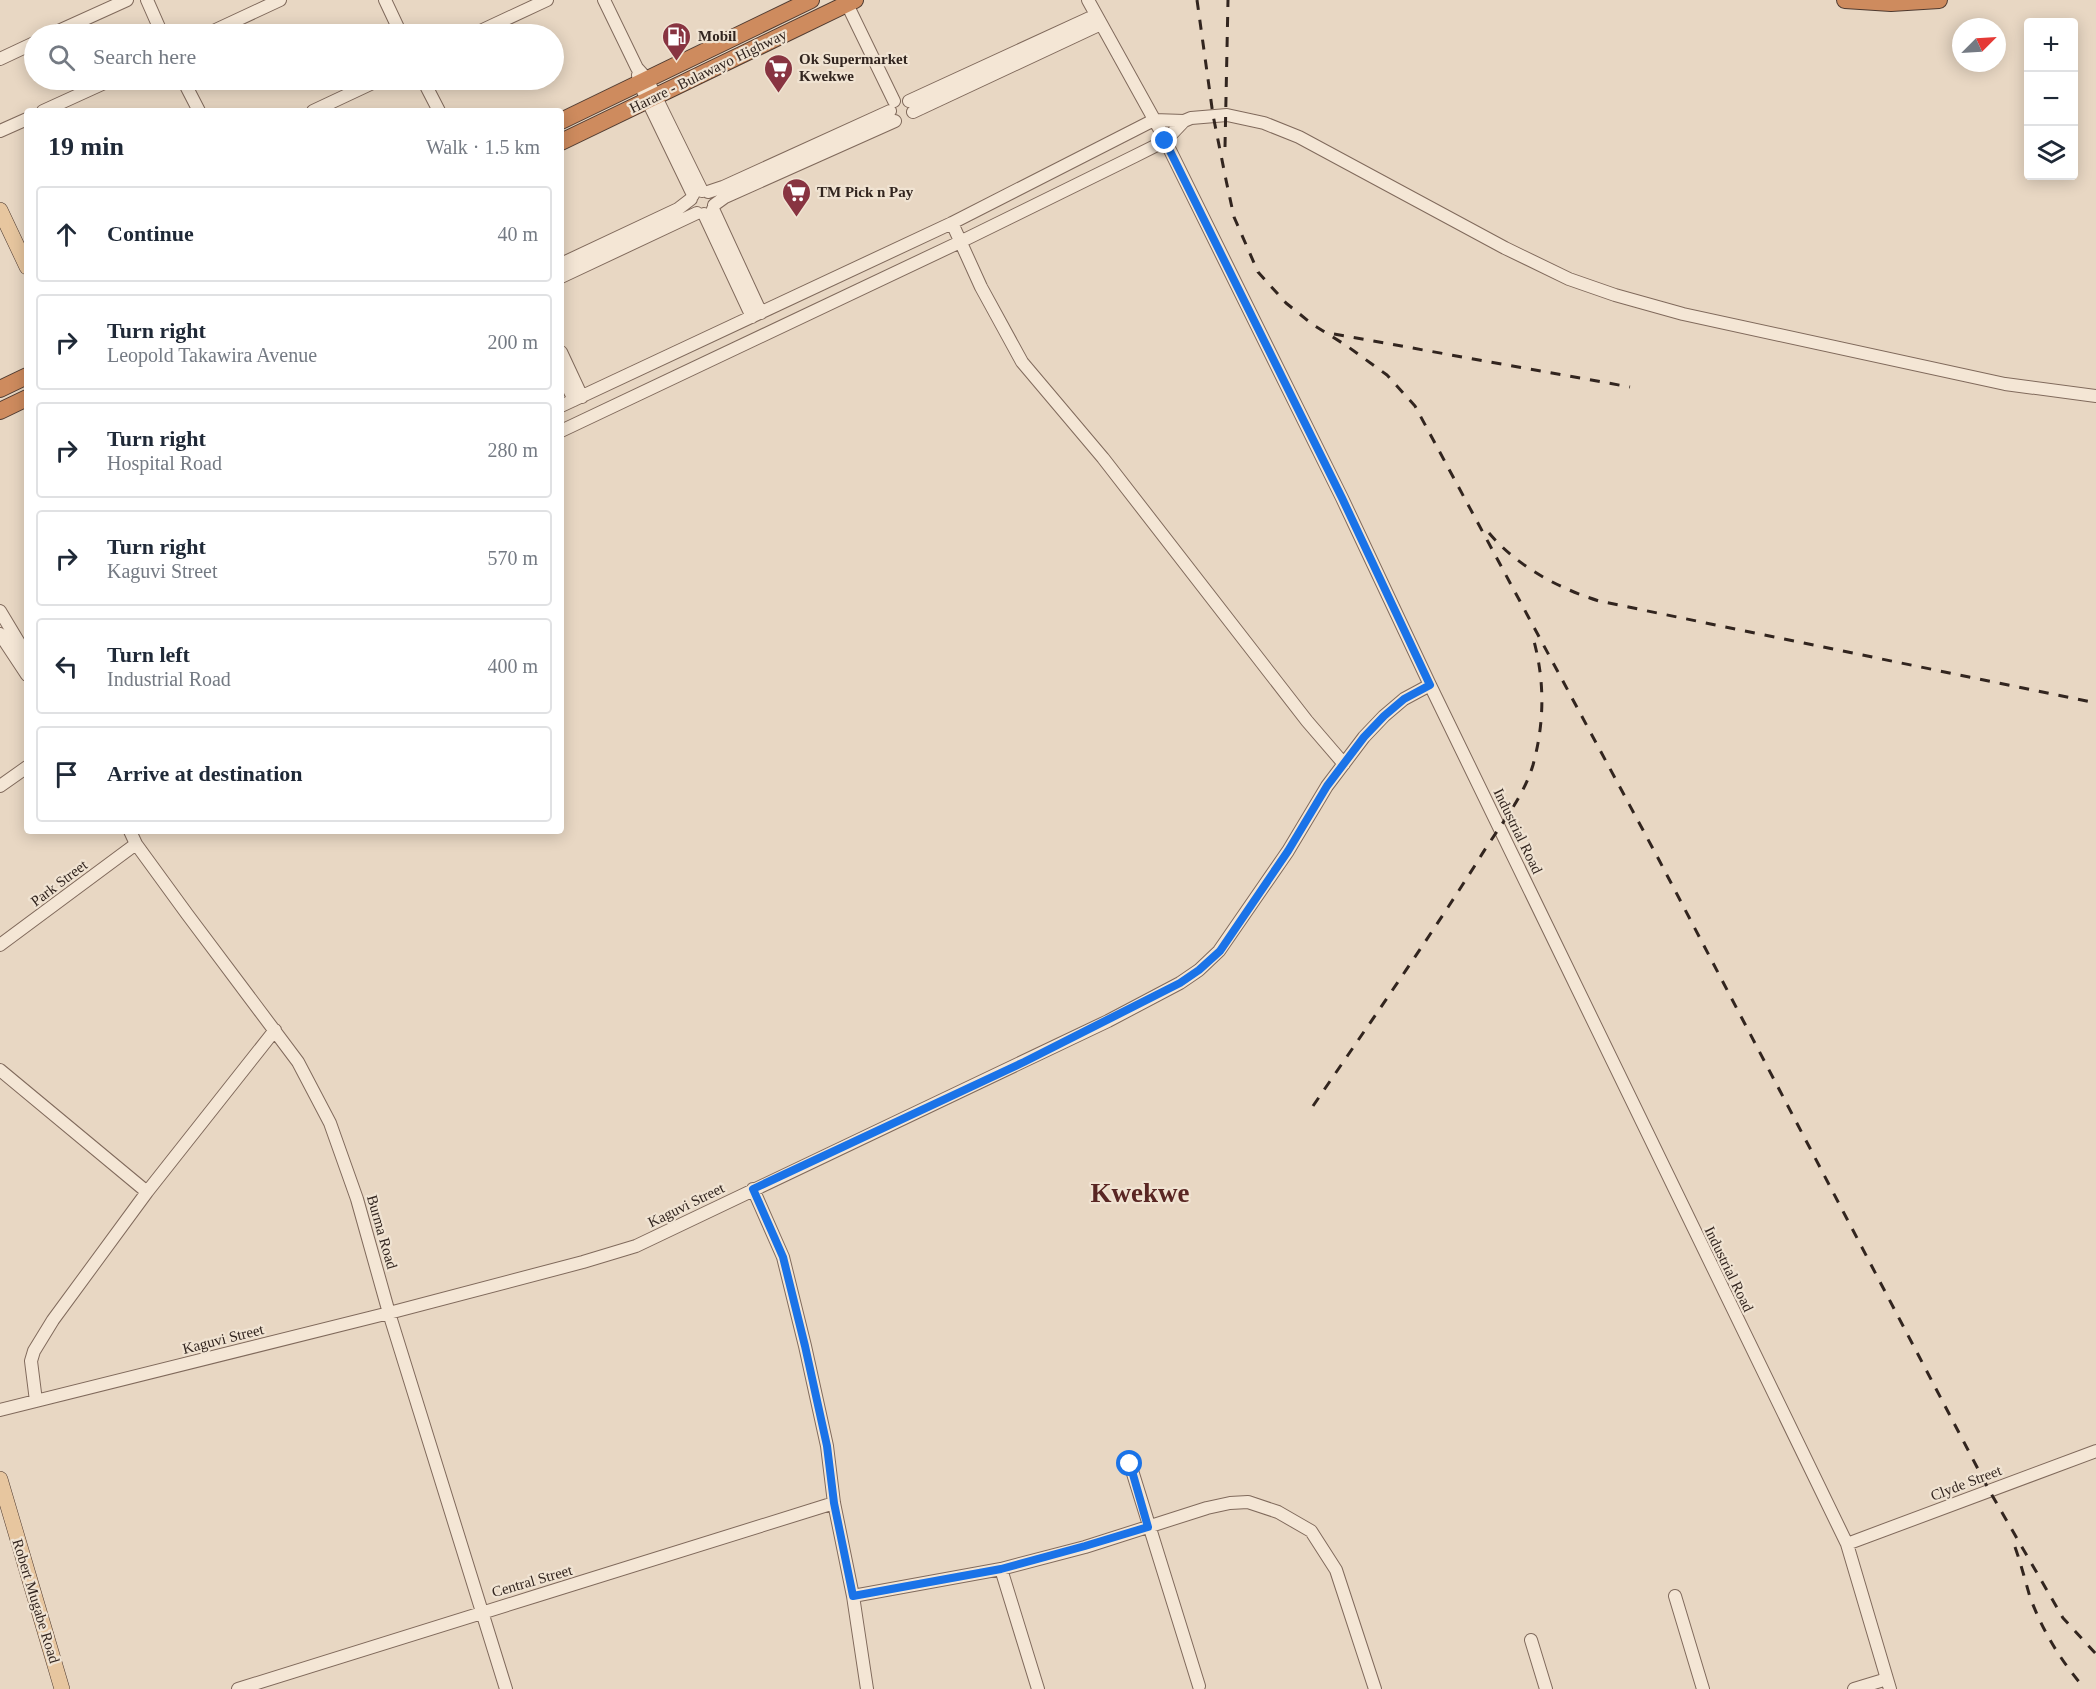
<!DOCTYPE html>
<meta charset="utf-8">
<style>
:root{--surface:#fff;--page:#f2f2f3;--text:#1f2937;--muted:#747a83;--line:#e0e1e3}
body{margin:0;font-family:Georgia,serif;background:var(--page);color:var(--text)}
.controls{position:absolute;right:18px;top:18px;display:grid;overflow:hidden;border-radius:6px;box-shadow:0 3px 15px #0003}
.controls button{width:54px;height:54px;display:grid;place-items:center;padding:0;border:0;border-bottom:2px solid var(--line);background:var(--surface);color:var(--text);font:30px sans-serif}
.compass{position:absolute;left:1952px;top:18px;width:54px;height:54px;border-radius:50%;background:var(--surface);box-shadow:0 3px 15px #0003;rotate:66deg}
.stop{position:absolute;width:18px;height:18px;margin:-14px;border:4px solid #1a73e8;border-radius:50%;background:#fff}
.stop.end{background:#1a73e8;border-color:#fff;box-shadow:0 2px 6px #0008}
.list{margin:0;padding:0;list-style:none}
h2{display:flex;justify-content:space-between;align-items:center;height:78px;margin:0;padding:0 24px;font-size:26px}
h2 small{font-size:20px;font-weight:400;color:var(--muted)}
.list li{display:grid;grid-template-columns:39px 1fr auto;gap:18px;align-items:center;box-sizing:border-box;height:96px;margin:0 12px 12px;padding:0 12px;border:2px solid var(--line);border-radius:6px}
.list b{display:block;font-size:22px;white-space:nowrap}
.list p{margin:0;font-size:20px;white-space:nowrap;color:var(--muted)}
.list em{font-size:20px;font-style:normal;color:var(--muted)}
.icon{flex:none;width:33px;height:33px;fill:none;stroke:currentColor;stroke-width:2;stroke-linecap:round;stroke-linejoin:round}
.map{position:relative;flex:none;width:2096px;height:1689px;overflow:hidden}
.search{position:absolute;background:var(--surface);box-shadow:0 3px 15px #0003;left:24px;top:24px;width:540px;height:66px;display:flex;align-items:center;gap:15px;box-sizing:border-box;padding:0 21px;border-radius:33px;color:var(--muted);font-size:22px}
.panel{position:absolute;background:var(--surface);box-shadow:0 3px 15px #0003;left:24px;top:108px;width:540px;height:726px;border-radius:6px}
.map>svg:first-child{display:block}
.lines{fill:none;stroke-linecap:round;stroke-linejoin:round}
.minor-casing{stroke:#806a5c;stroke-width:14}
.major-casing{stroke:#4e3a30;stroke-width:16}
.highway-casing{stroke:#4e3a30;stroke-width:18}
.minor{stroke:#f4e6d5;stroke-width:12}
.major{stroke:#e7c69f;stroke-width:15}
.highway{stroke:#ce8b5e;stroke-width:16}
.rail{stroke:#32251f;stroke-width:3;stroke-dasharray:10 10;stroke-linecap:butt}
.route{stroke:#1a73e8;stroke-width:8}
.labels{text-anchor:middle;stroke-width:4.5;stroke-linejoin:round;paint-order:stroke}
.poi-label{font-size:15px;font-weight:bold;fill:#32251f;stroke:#f0e3d2;text-anchor:start}
.street-label{font-size:15px;fill:#32251f;stroke:#f0e3d2}
.town-label{font-size:27px;font-weight:bold;fill:#592623;stroke:#f0e3d2}
</style>
<div class="map">
<svg width="2096" height="1689" viewBox="0 0 2096 1689">
<rect width="100%" height="100%" fill="#e8d7c3"/>
<g class="lines">
<defs>
<path id="minor" d="M147,0L162,34
M385,0L401,34
M604,0L637,68L647,79L702,191
M845,0L894,101
M1088,0L1160,130L1342,498L1430,685L1847,1544L1890,1689
M52,34L127,0
M207,34L280,0
M474,34L547,0
M0,59L34,43
M638,75L639,83L693,195
M183,80L199,111
M423,80L439,111
M909,101L1096,15
M43,111L111,80
M313,111L379,80
M913,112L1101,24
M0,131L27,119
M708,192L723,187L890,111
M714,205L725,197L895,121
M713,209L761,313
M704,214L752,317
M952,223L981,287L1022,362L1103,458L1307,721L1344,764
M561,264L678,209L691,199
M561,277L697,213
M561,352L582,397
M561,373L574,400
M561,406L952,223L1154,120L1184,121L1191,118L1227,115L1264,123L1299,137L1505,248L1569,279L1615,295L1683,314L2005,384L2096,396
M561,431L960,242L1135,156L1165,141L1184,121
M0,611L27,656
M0,634L27,675
M0,786L27,767
M130,831L136,844L187,914L298,1062L330,1123L357,1199L389,1313L506,1689
M0,945L136,844
M0,1070L147,1192
M753,1189L783,1257L805,1346L827,1446L834,1503L853,1596L867,1689
M36,1401L31,1361L34,1351L53,1320L147,1192L275,1030
M0,1410L389,1313L583,1262L636,1246L1108,1021L1180,983L1199,970L1219,951L1288,851L1327,786L1364,737L1384,716L1404,699L1430,685
M1130,1464L1199,1686
M1847,1544L2096,1451
M1001,1569L1038,1689
M853,1596L1001,1569L1085,1547L1207,1508L1230,1503L1248,1502L1278,1512L1311,1531L1336,1570L1375,1689
M1675,1596L1703,1689
M1531,1640L1546,1689
M238,1689C436,1626 636,1566 834,1503
M1854,1689L1887,1679"/>
<path id="major" d="M0,210L27,267
M0,1479L62,1689"/>
<path id="highway" d="M1845,0L1891,3L1939,0
M561,121L811,0
M561,142L855,0
M0,389L27,376
M0,411L27,398"/>
</defs>
<!-- minor casing -->
<use href="#minor" class="minor-casing"/>
<!-- major casing -->
<use href="#major" class="major-casing"/>
<!-- highway casing -->
<use href="#highway" class="highway-casing"/>
<!-- minor -->
<use href="#minor" class="minor"/>
<!-- major -->
<use href="#major" class="major"/>
<!-- highway -->
<use href="#highway" class="highway"/>
<!-- rail -->
<path class="rail" d="M1197,0L1213,115L1226,180L1234,217L1258,272L1286,303L1312,324L1347,346L1387,375L1415,406L1658,858L1989,1490L2063,1618L2096,1654
M1225,147L1228,0
M1334,334L1630,387
M1489,533C1518,567 1558,588 1599,601L2096,703
M1313,1106C1369,1024 1426,943 1479,859C1497,829 1523,799 1533,765C1545,721 1545,678 1532,634
M2015,1547C2021,1564 2025,1580 2030,1597C2043,1632 2061,1661 2085,1689"/>
</g>
<g class="lines">
<!-- route -->
<path class="route" d="M1130,1464L1148,1527L1085,1546L1001,1569L853,1596L834,1503L827,1446L805,1346L783,1257L753,1189L1024,1062L1180,983L1199,970L1220,951L1288,851L1327,786L1364,737L1384,716L1404,699L1430,685L1342,498L1165,141"/>
</g>
<!-- icons -->
<defs>
<symbol id="fuel-pin" viewBox="-11 -11 22 30"><path d="M0 17L-7.5 6A9.5 9.5 0 1 1 7.5 6Z" fill="#883441" stroke="#f0e3d2"/><path d="M-5.5-6h7V0h2V4h1.3V-2.5L3-4.5l.8-.8L6-3V5H2.5V1h-1V6h-7ZM-4.2-4.7v3.2H.2V-4.7Z" fill="#fff"/></symbol>
<symbol id="supermarket-pin" viewBox="-11 -11 22 30"><path d="M0 17L-7.5 6A9.5 9.5 0 1 1 7.5 6Z" fill="#883441" stroke="#f0e3d2"/><path d="M-6-5.5h2.5l.6 2H6L4.5 2H-2.5L-4.4-4H-6ZM-1.5 3.2a1.3 1.3 0 1 0 .1 0ZM3 3.2a1.3 1.3 0 1 0 .1 0Z" fill="#fff"/></symbol>
</defs>
<g fill-rule="evenodd">
<use href="#fuel-pin" x="660" y="20" width="33" height="45"/>
<use href="#supermarket-pin" x="762" y="52" width="33" height="45"/>
<use href="#supermarket-pin" x="780" y="176" width="33" height="45"/>
</g>
<g class="labels">
<!-- poi labels -->
<g class="poi-label">
<text x="698" y="41">Mobil</text>
<text x="799" y="64">Ok Supermarket<tspan x="799" dy="17">Kwekwe</tspan></text>
<text x="817" y="197">TM Pick n Pay</text>
</g>
<!-- street labels -->
<g class="street-label">
<text transform="translate(708 71) rotate(-26)" y="5">Harare - Bulawayo Highway</text>
<text transform="translate(1518 831) rotate(64)" y="5">Industrial Road</text>
<text transform="translate(59 883) rotate(-37)" y="5">Park Street</text>
<text transform="translate(686 1205) rotate(-26)" y="5">Kaguvi Street</text>
<text transform="translate(382 1232) rotate(74)" y="5">Burma Road</text>
<text transform="translate(1729 1269) rotate(64)" y="5">Industrial Road</text>
<text transform="translate(223 1339) rotate(-14)" y="5">Kaguvi Street</text>
<text transform="translate(1966 1483) rotate(-21)" y="5">Clyde Street</text>
<text transform="translate(532 1581) rotate(-16)" y="5">Central Street</text>
<text transform="translate(36 1601) rotate(73)" y="5">Robert Mugabe Road</text>
</g>
<!-- town labels -->
<g class="town-label">
<text x="1140" y="1202">Kwekwe</text>
</g>
</g>
</svg>
<div class="controls">
<button>+</button>
<button>−</button>
<button><svg class="icon" aria-label="layers" viewBox="0 0 24 24"><path d="M12 4l9 5-9 5-9-5zM3 14l9 5 9-5"/></svg></button>
</div>
<svg class="compass" viewBox="-18 -18 36 36"><path d="M0-13l5 13h-10z" fill="#e53935"/><path d="M0 13l5-13h-10z" fill="#747a83"/></svg>
<div class="stop" style="left:1130px;top:1464px"></div>
<div class="stop end" style="left:1165px;top:141px"></div>
<div class="search"><svg class="icon" aria-label="search" viewBox="0 0 24 24"><circle cx="10" cy="10" r="6"/><path d="M15 15l6 6"/></svg>Search here</div>
<section class="panel">
<h2>19 min<small>Walk · 1.5 km</small></h2>
<ul class="list">
<li><svg class="icon" aria-label="ahead" viewBox="0 0 24 24"><path d="M12 20V5M6 11l6-6 6 6"/></svg><div><b>Continue</b></div><em>40 m</em></li>
<li><svg class="icon" aria-label="right" viewBox="0 0 24 24"><path d="M7 20v-9h11M14 6l5 5-5 5"/></svg><div><b>Turn right</b><p>Leopold Takawira Avenue</p></div><em>200 m</em></li>
<li><svg class="icon" aria-label="right" viewBox="0 0 24 24"><path d="M7 20v-9h11M14 6l5 5-5 5"/></svg><div><b>Turn right</b><p>Hospital Road</p></div><em>280 m</em></li>
<li><svg class="icon" aria-label="right" viewBox="0 0 24 24"><path d="M7 20v-9h11M14 6l5 5-5 5"/></svg><div><b>Turn right</b><p>Kaguvi Street</p></div><em>570 m</em></li>
<li><svg class="icon" aria-label="left" viewBox="0 0 24 24"><path d="M17 20v-9H6M10 6l-5 5 5 5"/></svg><div><b>Turn left</b><p>Industrial Road</p></div><em>400 m</em></li>
<li><svg class="icon" aria-label="arrive" viewBox="0 0 24 24"><path d="M6 21V4h12l-3 4 3 4H6"/></svg><div><b>Arrive at destination</b></div></li>
</ul>
</section>
</div>
